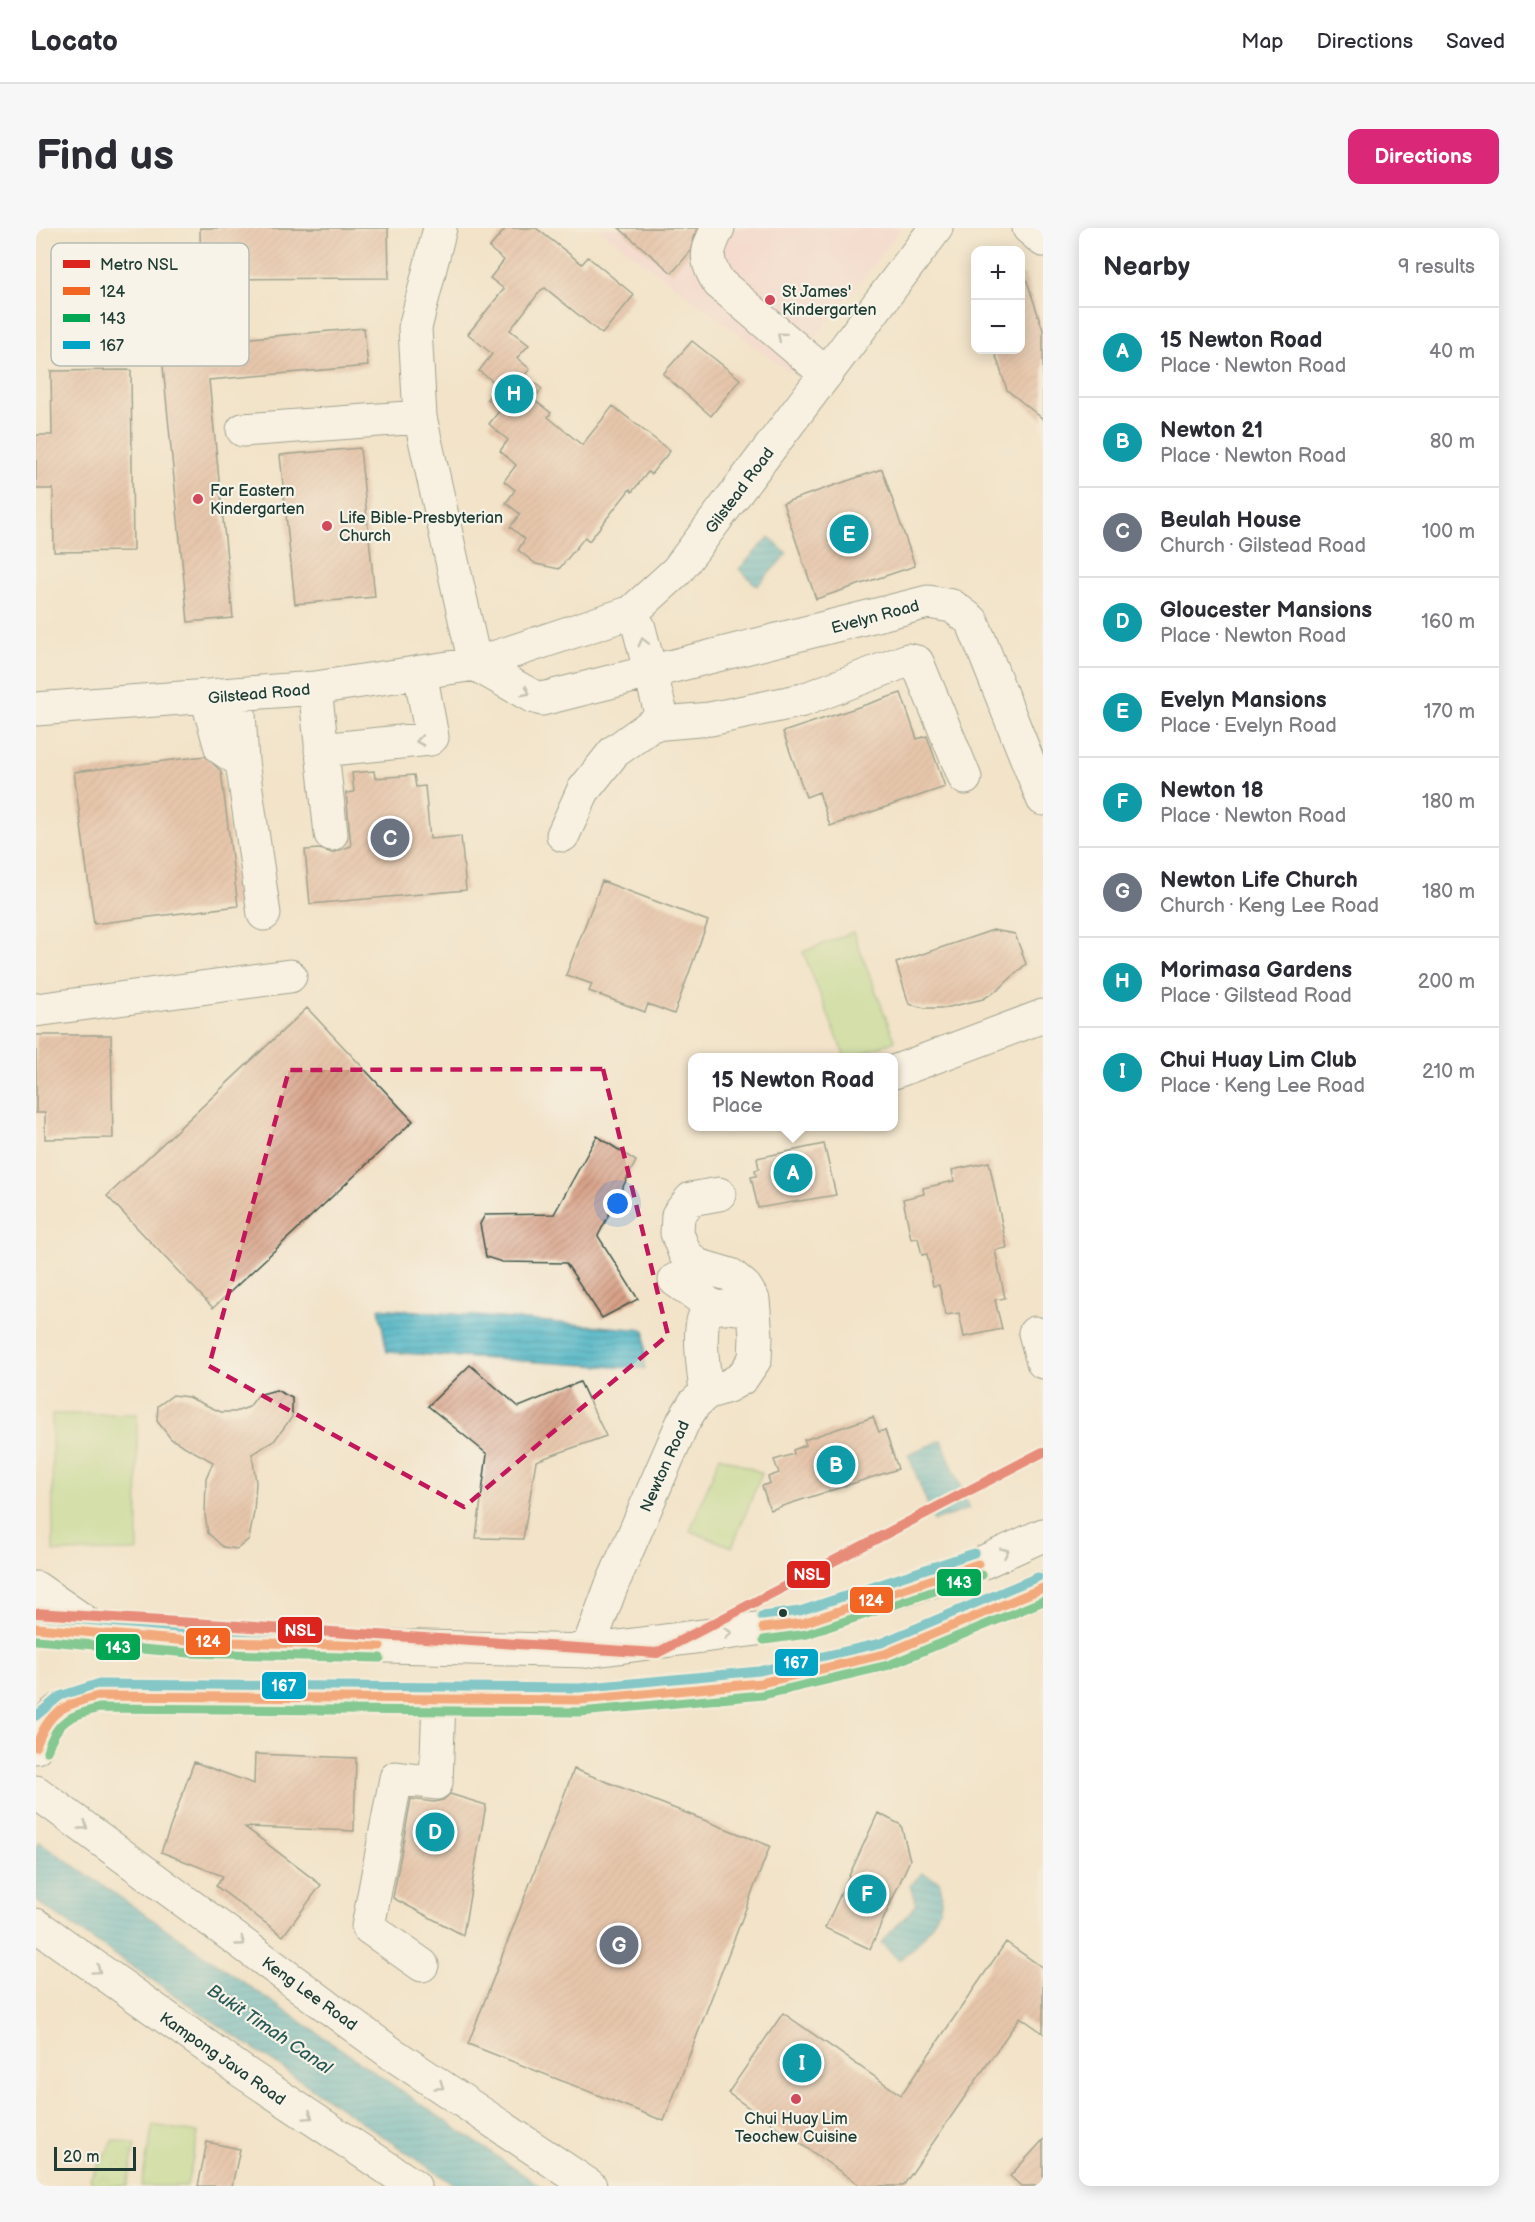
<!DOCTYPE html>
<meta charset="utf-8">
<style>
:root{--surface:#fff;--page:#f7f7f7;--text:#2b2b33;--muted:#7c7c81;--line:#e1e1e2;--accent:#db2777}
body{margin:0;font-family:"Balsamiq Sans",sans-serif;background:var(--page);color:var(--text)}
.controls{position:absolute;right:18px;top:18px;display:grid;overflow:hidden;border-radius:12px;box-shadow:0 3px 15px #0003}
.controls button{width:54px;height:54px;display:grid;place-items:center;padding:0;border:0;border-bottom:2px solid var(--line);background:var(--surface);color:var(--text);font:30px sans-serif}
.scale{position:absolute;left:18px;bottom:15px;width:82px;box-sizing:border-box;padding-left:6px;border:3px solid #1f3d34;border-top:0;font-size:16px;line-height:21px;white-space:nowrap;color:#1f3d34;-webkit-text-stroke:4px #f7f3e8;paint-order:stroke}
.you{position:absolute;left:582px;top:976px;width:21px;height:21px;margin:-15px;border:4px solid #fff;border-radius:50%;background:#1a73e8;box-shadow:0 0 0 9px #1a73e833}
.badge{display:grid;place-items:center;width:39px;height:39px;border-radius:50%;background:var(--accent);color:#fff;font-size:20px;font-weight:700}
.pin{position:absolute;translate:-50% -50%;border:3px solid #fff;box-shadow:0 2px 6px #0006}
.popup{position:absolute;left:652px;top:825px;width:210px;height:78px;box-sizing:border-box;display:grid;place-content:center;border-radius:12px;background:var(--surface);filter:drop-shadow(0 2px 4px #0005);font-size:20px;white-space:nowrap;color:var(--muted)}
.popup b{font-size:22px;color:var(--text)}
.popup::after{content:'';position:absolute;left:50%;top:100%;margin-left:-12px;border:12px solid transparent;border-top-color:var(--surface)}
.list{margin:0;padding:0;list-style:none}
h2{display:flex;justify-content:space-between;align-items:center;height:78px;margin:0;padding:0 24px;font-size:26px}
h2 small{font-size:20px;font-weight:400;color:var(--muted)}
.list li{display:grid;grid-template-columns:39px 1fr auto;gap:18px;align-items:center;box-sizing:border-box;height:90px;padding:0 24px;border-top:2px solid var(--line)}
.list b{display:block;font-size:22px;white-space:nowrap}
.list p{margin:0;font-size:20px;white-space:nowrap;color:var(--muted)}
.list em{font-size:20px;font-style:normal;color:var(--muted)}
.map{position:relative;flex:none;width:1007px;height:1958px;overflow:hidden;border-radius:12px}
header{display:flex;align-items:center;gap:36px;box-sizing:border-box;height:84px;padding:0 30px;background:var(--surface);border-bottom:2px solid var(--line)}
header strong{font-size:28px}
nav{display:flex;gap:33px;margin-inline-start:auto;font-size:21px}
.intro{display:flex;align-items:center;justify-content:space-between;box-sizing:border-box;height:144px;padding:0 36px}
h1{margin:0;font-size:42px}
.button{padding:15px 27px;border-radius:12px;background:var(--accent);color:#fff;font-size:21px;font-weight:700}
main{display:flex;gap:36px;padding:0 36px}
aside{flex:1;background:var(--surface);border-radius:12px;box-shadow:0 3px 15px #0003}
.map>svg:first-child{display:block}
.built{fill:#f7cfd4}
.park{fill:url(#park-crowns);stroke:#678c5c;stroke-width:1.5}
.pitch{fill:#afda85;stroke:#678c5c;stroke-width:1.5}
.water{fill:url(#water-rules);stroke:#33787c;stroke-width:1.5}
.building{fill:url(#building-hatch)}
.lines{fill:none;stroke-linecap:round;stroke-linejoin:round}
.minor-casing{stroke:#3f564a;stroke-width:35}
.major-casing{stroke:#3f564a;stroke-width:35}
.highway-casing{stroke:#3f564a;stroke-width:35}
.minor{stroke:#fff;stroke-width:33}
.major{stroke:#fff;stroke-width:33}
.highway{stroke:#fff;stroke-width:33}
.bus-1-casing{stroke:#f7f3e8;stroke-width:14}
.bus-2-casing{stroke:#f7f3e8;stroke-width:14}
.bus-3-casing{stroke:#f7f3e8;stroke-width:14}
.bus-1{stroke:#f26522;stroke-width:9}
.bus-2{stroke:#00a651;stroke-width:9}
.bus-3{stroke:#02a4c6;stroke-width:9}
.metro-1-casing{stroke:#f7f3e8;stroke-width:15}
.metro-1{stroke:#dc241f;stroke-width:10}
.oneway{stroke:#8f9e9a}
.marked{fill:none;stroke:#c2185b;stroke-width:4.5;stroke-dasharray:12 8;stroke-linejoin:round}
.poi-dot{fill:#d1495b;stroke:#f7f3e8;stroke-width:2}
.bus-dot{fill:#1f3d34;stroke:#f7f3e8;stroke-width:2}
.labels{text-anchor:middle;stroke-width:4.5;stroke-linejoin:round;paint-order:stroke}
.poi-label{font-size:16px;fill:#1f3d34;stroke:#f7f3e8;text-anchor:start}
.street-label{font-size:16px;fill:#1f3d34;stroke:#f7f3e8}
.water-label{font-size:18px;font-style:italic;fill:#295a58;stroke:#f7f3e8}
.key{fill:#f7f3e8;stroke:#b6bcb2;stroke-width:1.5}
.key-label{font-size:16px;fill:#1f3d34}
.line-badge{stroke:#f7f3e8;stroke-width:2}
.badge-label{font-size:16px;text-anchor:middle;font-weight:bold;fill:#fff}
</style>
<header>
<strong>Locato</strong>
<nav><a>Map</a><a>Directions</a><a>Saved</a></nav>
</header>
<div class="intro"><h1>Find us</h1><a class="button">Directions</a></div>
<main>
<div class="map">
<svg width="1007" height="1958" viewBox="0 0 1007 1958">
<defs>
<pattern id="park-crowns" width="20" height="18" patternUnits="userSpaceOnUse" patternTransform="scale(1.5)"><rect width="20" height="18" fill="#afda85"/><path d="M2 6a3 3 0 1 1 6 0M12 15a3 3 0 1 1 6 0" fill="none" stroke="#96bc73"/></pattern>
<pattern id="water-rules" width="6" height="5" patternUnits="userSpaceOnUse" patternTransform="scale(1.5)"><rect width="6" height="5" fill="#47b2c4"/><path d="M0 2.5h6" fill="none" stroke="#3b92a0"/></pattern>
<pattern id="building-hatch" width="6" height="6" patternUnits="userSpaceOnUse" patternTransform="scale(1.5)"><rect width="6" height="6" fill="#d8a187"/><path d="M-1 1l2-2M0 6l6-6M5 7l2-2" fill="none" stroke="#af846f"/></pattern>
</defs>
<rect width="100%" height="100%" fill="#f7f3e8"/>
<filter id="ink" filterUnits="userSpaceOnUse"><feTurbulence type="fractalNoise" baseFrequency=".0167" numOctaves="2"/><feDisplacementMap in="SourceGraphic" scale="12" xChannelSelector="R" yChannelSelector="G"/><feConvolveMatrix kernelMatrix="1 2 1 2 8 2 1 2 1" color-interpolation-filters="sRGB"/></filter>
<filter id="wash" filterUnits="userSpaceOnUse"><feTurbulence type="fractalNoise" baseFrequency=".008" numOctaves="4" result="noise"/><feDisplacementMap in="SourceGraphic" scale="24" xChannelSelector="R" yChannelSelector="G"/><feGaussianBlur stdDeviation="1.35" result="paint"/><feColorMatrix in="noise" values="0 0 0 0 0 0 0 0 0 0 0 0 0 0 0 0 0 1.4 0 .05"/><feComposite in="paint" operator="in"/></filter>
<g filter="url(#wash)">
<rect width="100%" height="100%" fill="#f2e3c9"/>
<!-- built -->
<path class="built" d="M562,0H866L753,144Z"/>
<!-- park -->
<path class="park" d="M78,1912L99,1917L91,1958H58L54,1950Z"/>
<!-- pitch -->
<path class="pitch" d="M817,704L859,813L816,829H809L767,724Z
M16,1186H101L102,1323L17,1324Z
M684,1228L726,1245L696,1319L654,1303Z
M117,1897L162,1905L151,1958H105Z"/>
<!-- water -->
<path class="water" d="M733,309L751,326L721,358L703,341Z
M343,1080L609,1102V1141L351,1124Z
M906,1212L933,1281L898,1293L872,1226Z
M4,1614L504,1958H420L0,1673V1620Z
M886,1645L903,1653C915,1681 885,1715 863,1732L845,1715C856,1700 870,1691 880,1676L874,1658Z"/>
<g id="blocks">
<!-- building -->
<path class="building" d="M164,0H352L353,50L165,51Z
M470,0H500L546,36L552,29L598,67L566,106L509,60L505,62L474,102L493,117L481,130L494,141L489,147L506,161L497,171L515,185L512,189L546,217L577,178L634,223L615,246L612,244L596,264L594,261L553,313L549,309L523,341L500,336L482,322L489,311L474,299L484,286L470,275L479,262L468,253L480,237L464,223L472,212L453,196L464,182L451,171L462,157L443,143L456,126L432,106L468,61L454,50L468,32L453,20Z
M583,0H661L654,24L636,45Z
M984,47H989L1007,102V191L971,162L958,122H984Z
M328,100L332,138L173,152L197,390L152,394L125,118Z
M656,113L704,151L675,188L627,146Z
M95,142L97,323L18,324L17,261H0V207H16L15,143Z
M324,220L339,369L259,376L244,227Z
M846,241L879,338L780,371L747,275Z
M865,465L881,511L891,508L909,559L794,598L783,564L770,569L747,504Z
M169,528L185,543L202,678L58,696L38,544Z
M338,543L339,550L378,547L380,559L389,558L394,611L425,608L430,662L274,676L269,622L284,621L296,625L315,618L310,565L318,564L316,545Z
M566,653L672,693L638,786L612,776L609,784L553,763L556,756L530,747Z
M957,702L979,706L990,736L962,762L947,771L909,780H889L873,776L860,735Z
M271,780L377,893L177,1080L71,968Z
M0,807H75L77,910L9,911V885H0Z
M561,908L600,933L562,1008L602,1071L566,1090L530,1035L466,1034L450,1029L444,996L449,987L518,986Z
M788,916L800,967L722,980L715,949L720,948L719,942L723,941L721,930Z
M953,934L971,1020L959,1022L969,1070L959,1072L966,1101L928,1109L923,1085L910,1087L903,1057L897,1058L891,1026L886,1027L882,1010L875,1011L867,971L888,966L887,960L918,953L916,942Z
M434,1137L483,1179L544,1154L570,1208L500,1233L487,1311L440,1310L451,1226L392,1178Z
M240,1162L256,1170V1189L238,1213L216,1226L220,1254L218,1284L213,1311L201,1321L187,1319L172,1305L169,1287L170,1250L177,1234L135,1211L121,1193L122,1178L137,1167L152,1169L185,1184H199L213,1179L222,1167Z
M837,1189L843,1204L849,1202L862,1241L734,1282L726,1258L734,1255L732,1249L743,1245L738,1232L758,1226L757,1222L770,1217L768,1212Z
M219,1526L320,1530L318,1603L209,1599L285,1657L247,1708L180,1658L187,1648L125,1624L158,1534L218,1556Z
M538,1541L734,1618L628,1893L432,1816Z
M414,1566L450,1577L427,1707L357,1670L375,1571L398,1574L407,1572Z
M842,1585L865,1597L874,1632L834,1721L789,1700Z
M970,1714L1007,1740V1805L984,1789L867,1958H825L692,1865L747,1785L865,1867Z
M1007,1912V1958H985L974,1948Z
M171,1914L204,1921L196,1958H162Z"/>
</g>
</g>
<g filter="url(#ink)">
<use href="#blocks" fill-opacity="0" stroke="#3f564a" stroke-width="1.5"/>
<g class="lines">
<defs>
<path id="minor" d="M404,0L379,100L384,189L439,436
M682,0C670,24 668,32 683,55L790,146
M993,0L1007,12
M207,202L384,189
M596,384L603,400L627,493
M439,436L496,468L506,471L892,374L916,378L936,393L1007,571
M279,460L295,606
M202,468L206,534L228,686
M171,470L185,520L206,534
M0,481L279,460L439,436L596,384L641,343L900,0
M285,522L394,511L396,509L384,444
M527,607L547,563L578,524L617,496L674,491L767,472L872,432L881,434L929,550
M0,782L254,748
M858,844L1007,788
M639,1052L679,1080
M999,1105L1007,1134
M670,1165C669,1148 659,1094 672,1083C681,1075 706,1081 718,1082
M551,1423L575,1359L647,1194L658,1176L670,1165L692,1158L706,1150L719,1131L720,1108L717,1072L709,1059L695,1047L661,1037L649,1026L641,1005L642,987L655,971L683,966
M0,1564L355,1825L554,1958
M0,1697L207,1844L378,1958
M386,1737L332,1699L360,1550L400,1555L403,1471"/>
<path id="major" d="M0,1400L153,1413L551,1423L767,1395L930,1342L1007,1307
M0,1519C10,1481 27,1477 62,1468L544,1472L725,1455L849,1426L1007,1360"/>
<path id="highway" d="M0,1360L65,1405"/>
</defs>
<!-- minor casing -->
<use href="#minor" class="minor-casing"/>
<!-- major casing -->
<use href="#major" class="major-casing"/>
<!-- highway casing -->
<use href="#highway" class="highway-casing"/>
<!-- minor -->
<use href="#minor" class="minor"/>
<!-- major -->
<use href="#major" class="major"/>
<!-- highway -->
<use href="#highway" class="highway"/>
<defs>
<path id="bus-1" d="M0,1400L153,1413L344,1418
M727,1400L767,1395L942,1336
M0,1519C12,1483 27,1477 62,1468L544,1472L725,1455L849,1426L1007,1360"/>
<path id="bus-2" d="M0,1412L153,1425L344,1430
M728,1412L771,1406L946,1347
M11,1523C21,1492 34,1488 63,1480L544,1484L726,1467L853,1437L1007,1373"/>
<path id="bus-3" d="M1,1388L154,1401L344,1406
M726,1388L764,1383L938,1325
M0,1488L24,1468L61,1456L543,1460L723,1443L845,1415L1002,1349"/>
</defs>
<!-- bus-1 casing -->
<use href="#bus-1" class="bus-1-casing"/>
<!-- bus-2 casing -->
<use href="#bus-2" class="bus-2-casing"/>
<!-- bus-3 casing -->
<use href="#bus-3" class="bus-3-casing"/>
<!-- bus-1 -->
<use href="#bus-1" class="bus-1"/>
<!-- bus-2 -->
<use href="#bus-2" class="bus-2"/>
<!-- bus-3 -->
<use href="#bus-3" class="bus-3"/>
<defs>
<path id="metro-1" d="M0,1385L621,1425L1007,1224"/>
</defs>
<!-- metro-1 casing -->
<use href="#metro-1" class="metro-1-casing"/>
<!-- metro-1 -->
<use href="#metro-1" class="metro-1"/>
</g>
<!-- one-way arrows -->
<defs><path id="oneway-chevron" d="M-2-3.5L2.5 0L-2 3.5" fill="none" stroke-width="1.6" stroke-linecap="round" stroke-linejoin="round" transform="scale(1.5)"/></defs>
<g class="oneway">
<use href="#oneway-chevron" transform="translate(745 108) rotate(-140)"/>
<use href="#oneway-chevron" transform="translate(607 414) rotate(-104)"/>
<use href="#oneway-chevron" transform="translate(490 464) rotate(27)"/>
<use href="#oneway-chevron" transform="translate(384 513) rotate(170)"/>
<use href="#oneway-chevron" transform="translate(969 1324) rotate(-24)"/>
<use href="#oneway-chevron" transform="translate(692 1405) rotate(-7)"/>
<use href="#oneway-chevron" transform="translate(48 1598) rotate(36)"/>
<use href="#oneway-chevron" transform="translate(205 1714) rotate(36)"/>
<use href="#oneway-chevron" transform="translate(61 1742) rotate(35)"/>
<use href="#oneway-chevron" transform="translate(404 1858) rotate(34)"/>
<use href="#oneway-chevron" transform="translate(273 1888) rotate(34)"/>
</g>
</g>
<!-- marked area -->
<path d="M0 0H1007V1958H0ZM567,841L632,1107L428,1279L173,1138L253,842Z" fill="#f2e3c9" fill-opacity=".55" fill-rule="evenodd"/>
<path class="marked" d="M567,841L632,1107L428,1279L173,1138L253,842Z"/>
<!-- markers -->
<g class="poi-dot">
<circle cx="734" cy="72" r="6"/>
<circle cx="162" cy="271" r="6"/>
<circle cx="291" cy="298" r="6"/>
<circle cx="760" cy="1871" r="6"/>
</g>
<circle class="bus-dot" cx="747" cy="1385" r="5"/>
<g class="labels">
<!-- poi labels -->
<g class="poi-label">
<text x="746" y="69">St James'<tspan x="746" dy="18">Kindergarten</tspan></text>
<text x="174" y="268">Far Eastern<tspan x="174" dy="18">Kindergarten</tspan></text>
<text x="303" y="295">Life Bible-Presbyterian<tspan x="303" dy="18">Church</tspan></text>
<text x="760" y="1896" text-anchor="middle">Chui Huay Lim<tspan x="760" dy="18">Teochew Cuisine</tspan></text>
</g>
<!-- street labels -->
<g class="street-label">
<text transform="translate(703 262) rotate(-53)" y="6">Gilstead Road</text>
<text transform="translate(839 388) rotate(-15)" y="6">Evelyn Road</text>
<text transform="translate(223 465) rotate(-5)" y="6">Gilstead Road</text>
<text transform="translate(628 1238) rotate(-66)" y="6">Newton Road</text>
<text transform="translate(274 1765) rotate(36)" y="6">Keng Lee Road</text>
<text transform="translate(187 1830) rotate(35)" y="6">Kampong Java Road</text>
</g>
<!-- water labels -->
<g class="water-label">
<text transform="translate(234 1801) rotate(34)" y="6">Bukit Timah Canal</text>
</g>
</g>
<!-- legend -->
<rect x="15" y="15" width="198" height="123" rx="9" class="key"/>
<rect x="27" y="32" width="27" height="8" fill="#dc241f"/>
<rect x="27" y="59" width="27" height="8" fill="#f26522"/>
<rect x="27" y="86" width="27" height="8" fill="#00a651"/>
<rect x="27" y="113" width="27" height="8" fill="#02a4c6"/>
<g class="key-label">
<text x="64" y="42">Metro NSL</text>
<text x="64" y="69">124</text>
<text x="64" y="96">143</text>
<text x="64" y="123">167</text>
</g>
<g class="line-badge">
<rect x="750" y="1332" width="45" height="29" rx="6" fill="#dc241f"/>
<rect x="900" y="1340" width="46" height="29" rx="6" fill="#00a651"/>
<rect x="813" y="1358" width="45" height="28" rx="6" fill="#f26522"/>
<rect x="241" y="1388" width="46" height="28" rx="6" fill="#dc241f"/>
<rect x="149" y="1399" width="46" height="29" rx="6" fill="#f26522"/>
<rect x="59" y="1405" width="46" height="28" rx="6" fill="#00a651"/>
<rect x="738" y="1420" width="45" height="29" rx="6" fill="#02a4c6"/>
<rect x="225" y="1443" width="46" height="29" rx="6" fill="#02a4c6"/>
</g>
<g class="badge-label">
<text x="773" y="1352">NSL</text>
<text x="923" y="1360">143</text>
<text x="835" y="1378">124</text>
<text x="264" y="1408">NSL</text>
<text x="172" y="1419">124</text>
<text x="82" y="1425">143</text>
<text x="760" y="1440">167</text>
<text x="248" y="1463">167</text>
</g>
</svg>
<div class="controls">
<button>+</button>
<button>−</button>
</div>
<div class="scale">20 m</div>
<div class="you"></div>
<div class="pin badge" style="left:757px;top:945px;background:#0f9aa8">A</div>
<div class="popup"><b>15 Newton Road</b>Place</div>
<div class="pin badge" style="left:800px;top:1237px;background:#0f9aa8">B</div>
<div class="pin badge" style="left:354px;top:610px;background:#6b7280">C</div>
<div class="pin badge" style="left:399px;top:1604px;background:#0f9aa8">D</div>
<div class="pin badge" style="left:813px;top:306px;background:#0f9aa8">E</div>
<div class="pin badge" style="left:831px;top:1666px;background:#0f9aa8">F</div>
<div class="pin badge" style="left:583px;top:1717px;background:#6b7280">G</div>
<div class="pin badge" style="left:478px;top:166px;background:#0f9aa8">H</div>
<div class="pin badge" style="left:766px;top:1835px;background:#0f9aa8">I</div>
</div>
<aside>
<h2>Nearby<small>9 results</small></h2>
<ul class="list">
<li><span class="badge" style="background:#0f9aa8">A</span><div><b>15 Newton Road</b><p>Place · Newton Road</p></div><em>40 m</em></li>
<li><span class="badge" style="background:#0f9aa8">B</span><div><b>Newton 21</b><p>Place · Newton Road</p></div><em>80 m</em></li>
<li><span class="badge" style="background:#6b7280">C</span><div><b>Beulah House</b><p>Church · Gilstead Road</p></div><em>100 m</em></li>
<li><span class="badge" style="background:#0f9aa8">D</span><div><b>Gloucester Mansions</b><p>Place · Newton Road</p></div><em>160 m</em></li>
<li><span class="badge" style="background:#0f9aa8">E</span><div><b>Evelyn Mansions</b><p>Place · Evelyn Road</p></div><em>170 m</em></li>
<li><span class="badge" style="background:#0f9aa8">F</span><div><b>Newton 18</b><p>Place · Newton Road</p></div><em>180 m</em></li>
<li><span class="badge" style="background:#6b7280">G</span><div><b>Newton Life Church</b><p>Church · Keng Lee Road</p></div><em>180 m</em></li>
<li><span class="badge" style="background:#0f9aa8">H</span><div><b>Morimasa Gardens</b><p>Place · Gilstead Road</p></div><em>200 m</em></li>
<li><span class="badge" style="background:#0f9aa8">I</span><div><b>Chui Huay Lim Club</b><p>Place · Keng Lee Road</p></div><em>210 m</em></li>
</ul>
</aside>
</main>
